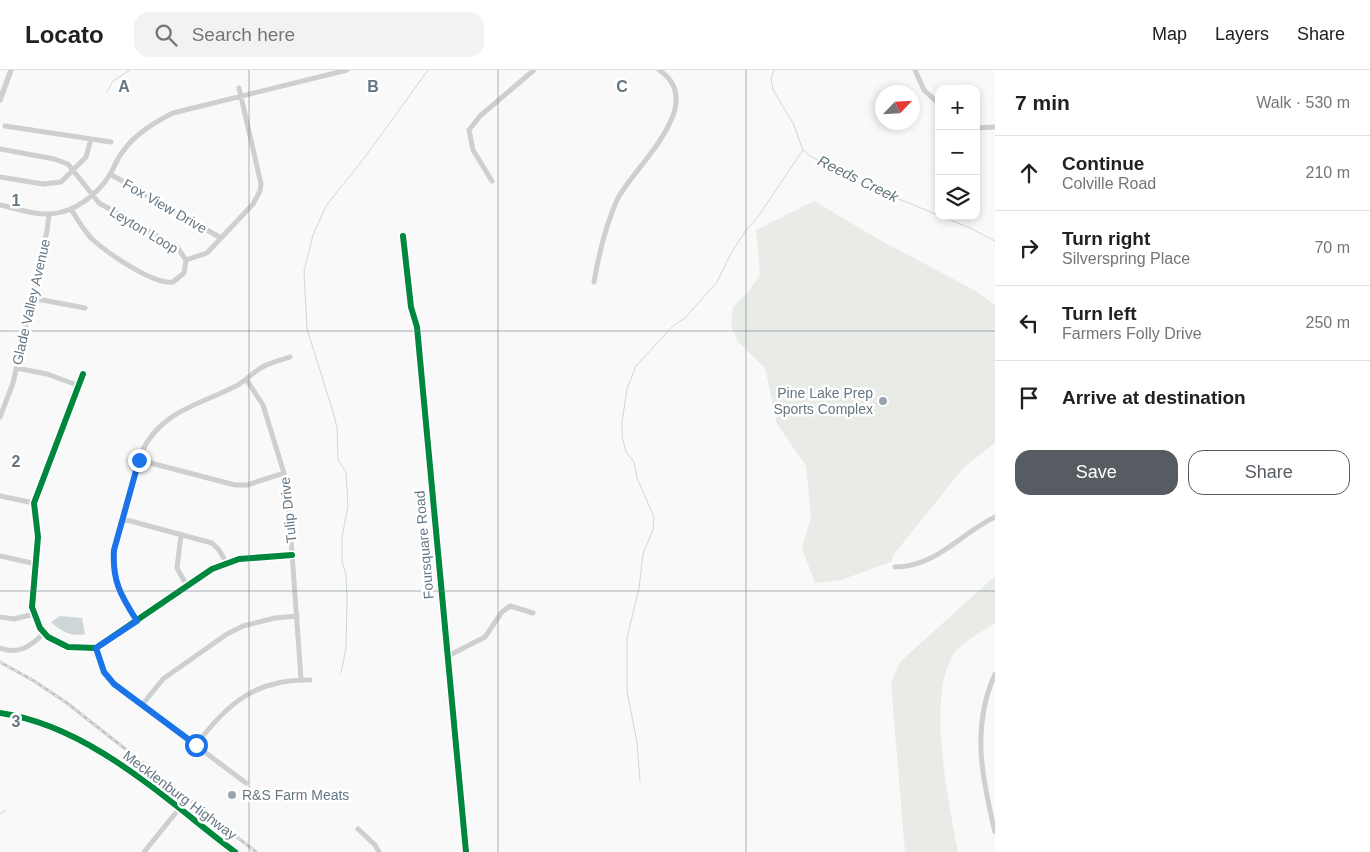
<!DOCTYPE html>
<meta charset="utf-8">
<style>
:root{--surface:#fff;--page:#f2f2f2;--text:#202124;--muted:#757577;--line:#e0e0e0;--accent:#565c61}
body{margin:0;font-family:Helvetica,sans-serif;background:var(--page);color:var(--text)}
.controls{position:absolute;right:15px;top:15px;display:grid;overflow:hidden;border-radius:10px;box-shadow:0 2px 8px #0003}
.controls button{width:45px;height:45px;display:grid;place-items:center;padding:0;border:0;border-bottom:1px solid var(--line);background:var(--surface);color:var(--text);font:25px sans-serif}
.compass{position:absolute;left:875px;top:15px;width:45px;height:45px;border-radius:50%;background:var(--surface);box-shadow:0 2px 8px #0003;rotate:65deg}
.stop{position:absolute;width:15px;height:15px;margin:-11px;border:4px solid #1a73e8;border-radius:50%;background:#fff}
.stop.end{background:#1a73e8;border-color:#fff;box-shadow:0 1px 5px #0008}
.list{margin:0;padding:0;list-style:none}
h2{display:flex;justify-content:space-between;align-items:center;height:65px;margin:0;padding:0 20px;font-size:21px}
h2 small{font-size:16px;font-weight:400;color:var(--muted)}
.list li{display:grid;grid-template-columns:32px 1fr auto;gap:15px;align-items:center;box-sizing:border-box;height:75px;padding:0 20px;border-top:1px solid var(--line)}
.list b{display:block;font-size:19px;white-space:nowrap}
.list p{margin:0;font-size:16px;white-space:nowrap;color:var(--muted)}
.list em{font-size:16px;font-style:normal;color:var(--muted)}
.actions{display:flex;gap:10px;padding:15px 20px}
.actions a{flex:1;padding:11px 0;border:1px solid var(--accent);border-radius:15px;text-align:center;font-size:18px;color:var(--accent)}
.actions .main{background:var(--accent);color:#fff}
.icon{flex:none;width:28px;height:28px;fill:none;stroke:currentColor;stroke-width:2;stroke-linecap:round;stroke-linejoin:round}
.map{position:relative;flex:none;width:995px;height:782px;overflow:hidden}
header{display:flex;align-items:center;gap:30px;box-sizing:border-box;height:70px;padding:0 25px;background:var(--surface);border-bottom:1px solid var(--line)}
header strong{font-size:24px}
nav{display:flex;gap:28px;margin-inline-start:auto;font-size:18px}
.search{width:350px;height:45px;background:var(--page);display:flex;align-items:center;gap:12px;box-sizing:border-box;padding:0 18px;border-radius:15px;color:var(--muted);font-size:19px}
main{display:flex}
aside{flex:1;background:var(--surface)}
.map>svg:first-child{display:block}
.green{fill:#e8ebe6}
.water{fill:#ced6d9}
.lines{fill:none;stroke-linecap:round;stroke-linejoin:round}
.stream{stroke:#ced6d9;stroke-width:1}
.primary-casing{stroke:#d5d6d7;stroke-width:9}
.minor{stroke:#cecfd0;stroke-width:5}
.tertiary{stroke:#cecfd0;stroke-width:5.5}
.primary{stroke:#e1e2e2;stroke-width:8}
.rail-casing{stroke:#c3c5c6;stroke-width:3}
.rail{stroke:#fff;stroke-width:1;stroke-dasharray:4;stroke-linecap:butt}
.cycleway-casing{stroke:#fff;stroke-width:9}
.cycleway{stroke:#00873e;stroke-width:6}
.route{stroke:#1a73e8;stroke-width:6}
.grid{fill:none;stroke:#657683;stroke-width:1;stroke-opacity:0.55}
.poi-dot{fill:#99a4ac;stroke:#fff;stroke-width:2}
.labels{text-anchor:middle;stroke-width:5;stroke-linejoin:round;paint-order:stroke}
.street-label{font-size:14px;fill:#657683;stroke:#fff}
.poi-label{font-size:14px;fill:#657683;stroke:#fff;text-anchor:end}
.water-label{font-size:15px;font-style:italic;fill:#60757c;stroke:#fff}
.grid-label{font-size:16px;text-anchor:middle;font-weight:bold;fill:#657683;stroke:#fff;stroke-width:5;stroke-linejoin:round;paint-order:stroke}
</style>
<header>
<strong>Locato</strong>
<div class="search"><svg class="icon" aria-label="search" viewBox="0 0 24 24"><circle cx="10" cy="10" r="6"/><path d="M15 15l6 6"/></svg>Search here</div>
<nav><a>Map</a><a>Layers</a><a>Share</a></nav>
</header>
<main>
<div class="map">
<svg width="995" height="782" viewBox="0 0 995 782">
<rect width="100%" height="100%" fill="#f9f9f9"/>
<!-- green -->
<path class="green" d="M814,131L878,169L974,220L995,235V373L964,397L894,484L891,492L841,510L815,513L802,478L811,447L806,396L777,354L765,298L739,273L731,256L733,237L750,220L760,204L756,160Z
M995,506V553C984,560 962,573 955,582C925,623 949,734 958,782H905L891,613L900,592Z"/>
<!-- water -->
<path class="water" d="M60,546L82,548L85,564C71,567 62,562 51,552Z"/>
<g class="lines">
<!-- stream -->
<path class="stream" d="M774,0L771,9L773,20L793,53L803,80L810,86L862,114L970,158L995,171
M107,22L113,11L130,0
M341,603L346,578L347,530L346,505L342,491V467L348,436L346,402L338,390L337,357L333,342L307,259L304,201L313,165L326,136L368,83L428,0
M640,711L637,672L627,622V568L639,518L643,484L653,459L654,447L637,408L634,392L626,382L622,367V352L627,319L636,296L673,256L685,248L717,212L730,185L746,160L757,148L803,80
M0,744L6,740"/>
<defs>
<path id="primary" d="M0,643C90,656 165,729 235,782"/>
</defs>
<!-- primary casing -->
<use href="#primary" class="primary-casing"/>
<!-- minor -->
<path class="minor" d="M915,0L924,20L939,34
M5,56L111,72
M976,58L995,57
M0,79L54,89L68,94L99,133L177,177L186,190L184,203L173,212C153,215 106,182 91,168C83,159 77,149 71,139
M110,104L221,168
M0,107L43,114L61,112L86,87L91,69
M492,111L473,80L469,60L480,46L534,0
M0,135C15,138 33,145 49,144C75,143 98,124 111,103C115,95 118,87 124,80C136,63 155,52 173,43L347,0
M403,166L411,237L417,257L466,782
M186,190L207,183L253,134L260,121L261,114L239,18
M594,212C599,183 605,157 617,130C633,97 710,34 659,0
M32,228L85,238
M16,298L47,304L77,315
M83,304L34,433L38,467L32,537L40,558L48,567L68,577L96,578L212,499L239,489L292,485
M246,309L263,335L287,413L301,609
M0,347L13,313L47,161L49,144
M139,390L235,415H247L284,403
M0,426L34,433
M123,449L212,473L219,480L226,492
M181,465L177,498L187,516
M0,486L36,494
M895,497C936,497 961,463 995,447
M0,547L14,549L34,544
M137,551C121,526 112,512 114,481L141,383C162,340 197,336 236,316C244,312 250,305 258,300C266,293 279,291 290,287
M0,578C19,585 31,576 44,563
M96,578L104,602L114,614L246,713
M446,587L485,567L502,542L510,536L533,543
M995,604C971,657 982,708 995,762
M142,635L163,609L227,564L243,556L275,548L297,546
M196,675C226,635 256,608 310,610
M358,759L375,775L379,782
M144,782L178,740"/>
<!-- tertiary -->
<path class="tertiary" d="M0,30L11,0"/>
<!-- primary -->
<use href="#primary" class="primary"/>
<defs>
<path id="rail" d="M0,592L34,611L67,633L256,782"/>
</defs>
<!-- rail casing -->
<use href="#rail" class="rail-casing"/>
<!-- rail -->
<use href="#rail" class="rail"/>
<defs>
<path id="cycleway" d="M403,166L411,237L417,257L466,782
M83,304L34,433L38,467L32,537L40,558L48,567L68,577L96,578L212,499L239,489L292,485
M0,643C90,656 165,729 235,782"/>
</defs>
<!-- cycleway casing -->
<use href="#cycleway" class="cycleway-casing"/>
<!-- cycleway -->
<use href="#cycleway" class="cycleway"/>
</g>
<g class="lines">
<!-- route -->
<path class="route" d="M139,390L114,480C112,511 121,526 137,551L96,578L104,602L114,614L196,675"/>
</g>
<!-- grid -->
<path class="grid" d="M249,0V782M498,0V782M746,0V782M0,261H995M0,521H995"/>
<!-- markers -->
<g class="poi-dot">
<circle cx="883" cy="331" r="5"/>
<circle cx="232" cy="725" r="5"/>
</g>
<g class="labels">
<!-- street labels -->
<g class="street-label">
<text transform="translate(165 136) rotate(30)" y="5">Fox View Drive</text>
<text transform="translate(144 160) rotate(31)" y="5">Leyton Loop</text>
<text transform="translate(31 232) rotate(-77)" y="5">Glade Valley Avenue</text>
<text transform="translate(288 440) rotate(-96)" y="5">Tulip Drive</text>
<text transform="translate(424 475) rotate(-95)" y="5">Foursquare Road</text>
<text transform="translate(180 725) rotate(37)" y="5">Mecklenburg Highway</text>
</g>
<!-- poi labels -->
<g class="poi-label">
<text x="873" y="328">Pine Lake Prep<tspan x="873" dy="16">Sports Complex</tspan></text>
<text x="242" y="730" text-anchor="start">R&amp;S Farm Meats</text>
</g>
<!-- water labels -->
<g class="water-label">
<text transform="translate(858 109) rotate(26)" y="5">Reeds Creek</text>
</g>
</g>
<g class="grid-label">
<text x="124" y="22">A</text>
<text x="373" y="22">B</text>
<text x="622" y="22">C</text>
<text x="16" y="136">1</text>
<text x="16" y="397">2</text>
<text x="16" y="657">3</text>
</g>
</svg>
<div class="controls">
<button>+</button>
<button>−</button>
<button><svg class="icon" aria-label="layers" viewBox="0 0 24 24"><path d="M12 4l9 5-9 5-9-5zM3 14l9 5 9-5"/></svg></button>
</div>
<svg class="compass" viewBox="-18 -18 36 36"><path d="M0-13l5 13h-10z" fill="#e53935"/><path d="M0 13l5-13h-10z" fill="#757577"/></svg>
<div class="stop" style="left:196px;top:675px"></div>
<div class="stop end" style="left:139px;top:390px"></div>
</div>
<aside>
<h2>7 min<small>Walk · 530 m</small></h2>
<ul class="list">
<li><svg class="icon" aria-label="ahead" viewBox="0 0 24 24"><path d="M12 20V5M6 11l6-6 6 6"/></svg><div><b>Continue</b><p>Colville Road</p></div><em>210 m</em></li>
<li><svg class="icon" aria-label="right" viewBox="0 0 24 24"><path d="M7 20v-9h11M14 6l5 5-5 5"/></svg><div><b>Turn right</b><p>Silverspring Place</p></div><em>70 m</em></li>
<li><svg class="icon" aria-label="left" viewBox="0 0 24 24"><path d="M17 20v-9H6M10 6l-5 5 5 5"/></svg><div><b>Turn left</b><p>Farmers Folly Drive</p></div><em>250 m</em></li>
<li><svg class="icon" aria-label="arrive" viewBox="0 0 24 24"><path d="M6 21V4h12l-3 4 3 4H6"/></svg><div><b>Arrive at destination</b></div></li>
</ul>
<div class="actions"><a class="main">Save</a><a>Share</a></div>
</aside>
</main>
